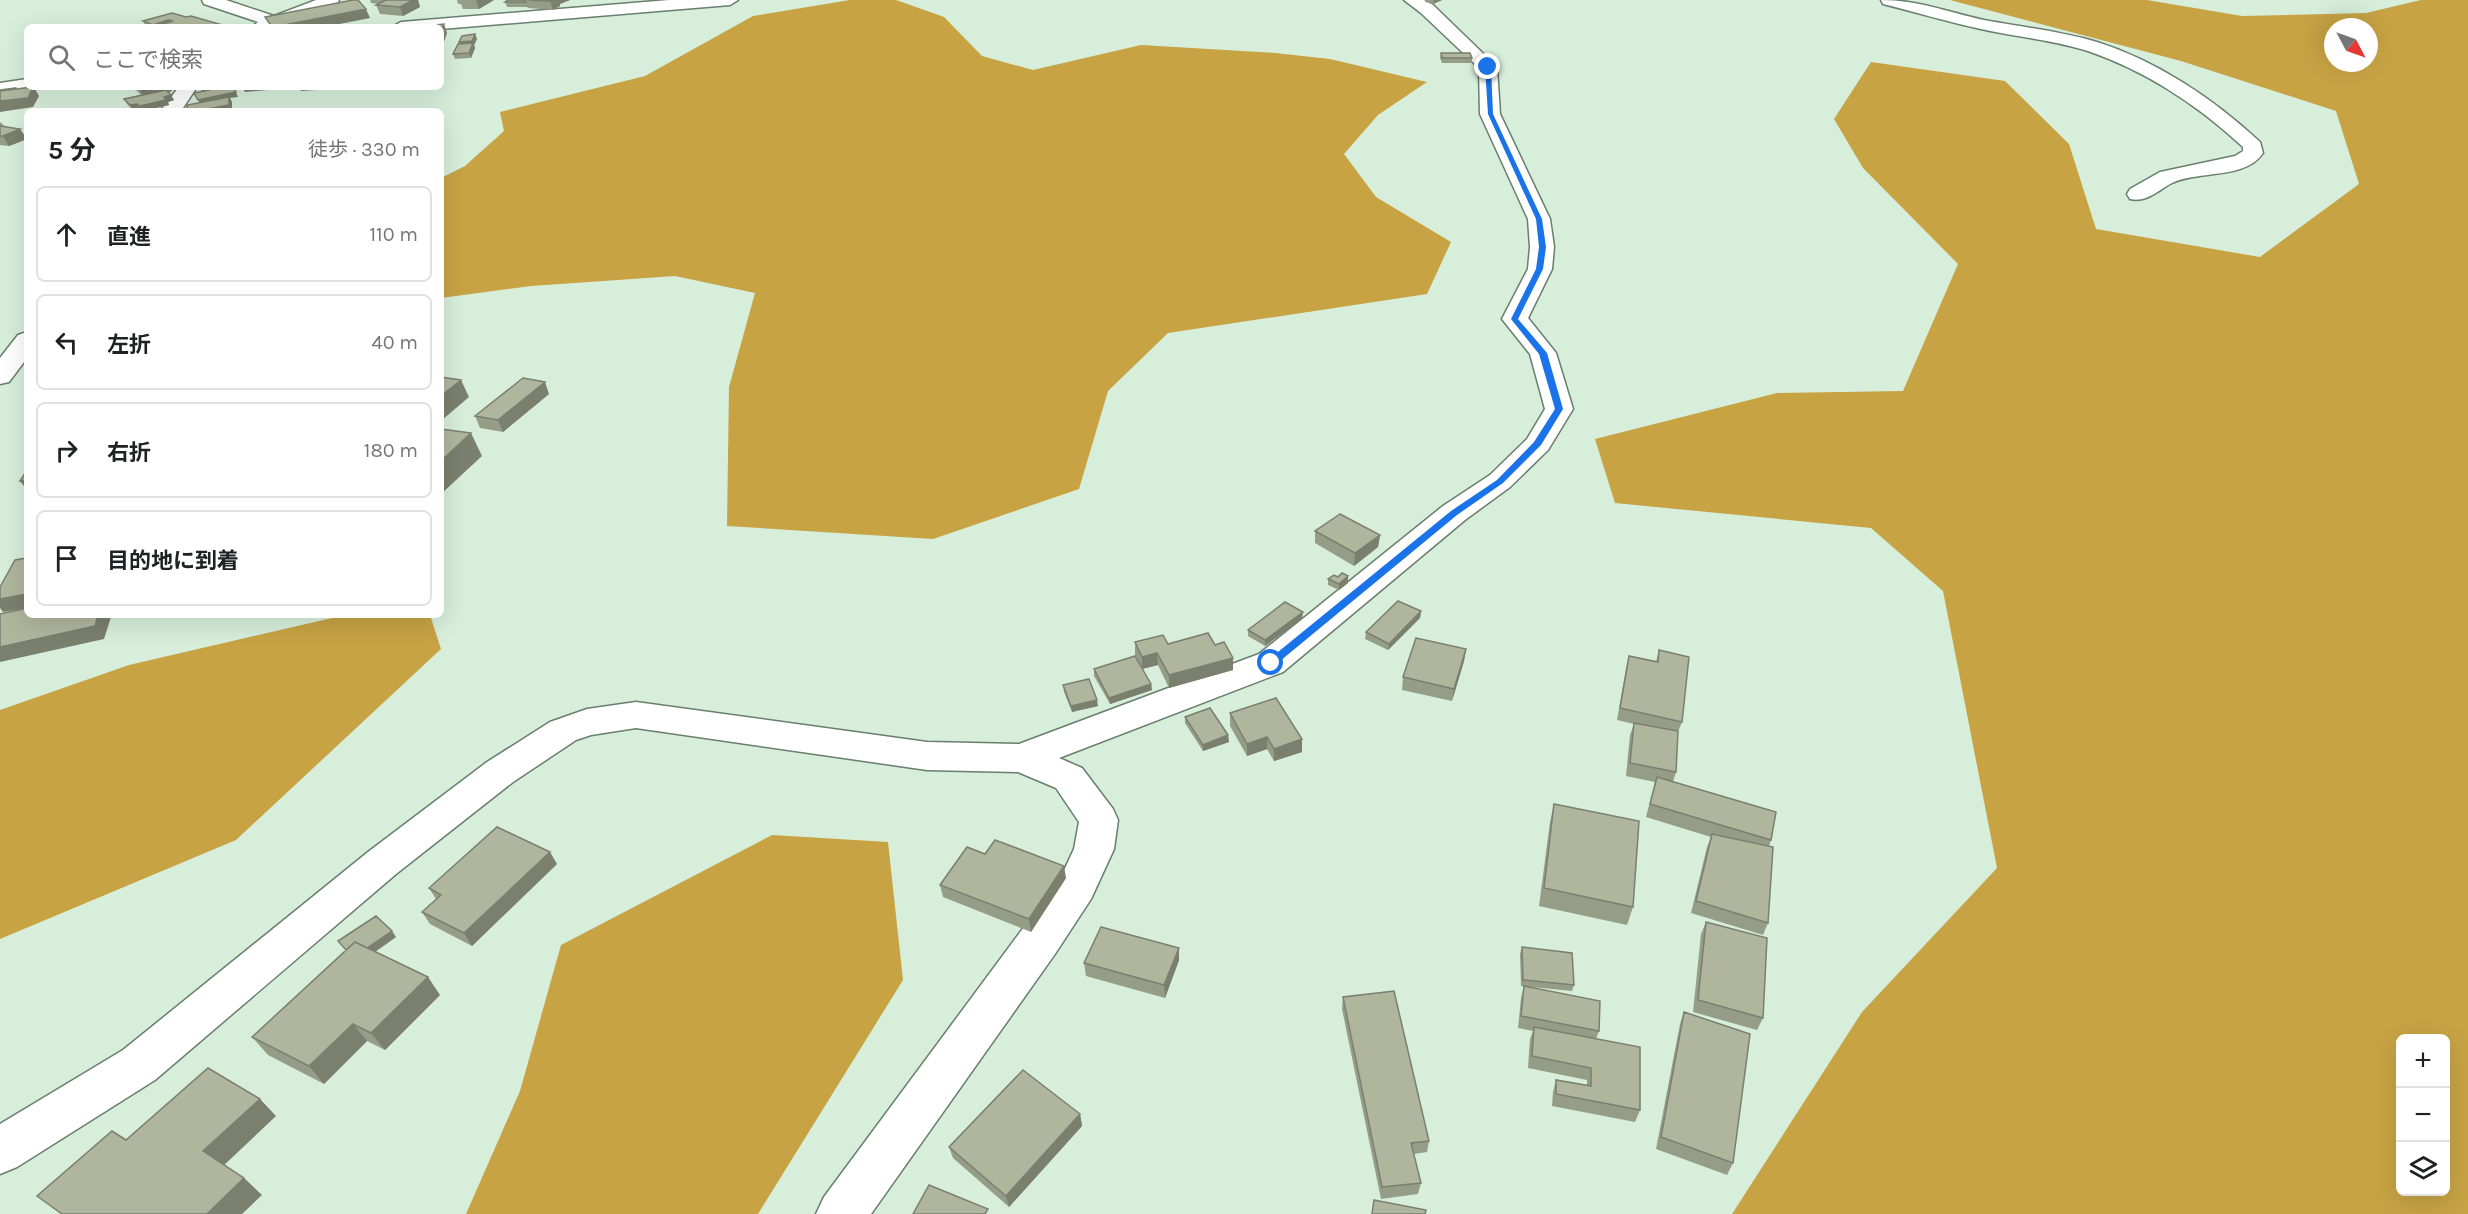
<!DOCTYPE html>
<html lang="ja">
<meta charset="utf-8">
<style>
:root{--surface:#fff;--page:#f2f2f2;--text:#202124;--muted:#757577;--line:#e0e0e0}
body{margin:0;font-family:Karla,"Noto Sans JP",sans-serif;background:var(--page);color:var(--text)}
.controls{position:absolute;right:18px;bottom:18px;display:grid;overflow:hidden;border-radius:9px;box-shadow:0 6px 24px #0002}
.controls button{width:54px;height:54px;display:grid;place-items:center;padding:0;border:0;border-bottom:2px solid var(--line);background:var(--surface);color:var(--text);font:30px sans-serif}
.compass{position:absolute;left:2324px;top:18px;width:54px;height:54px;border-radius:50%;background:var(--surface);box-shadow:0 6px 24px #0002;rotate:131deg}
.stop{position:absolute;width:18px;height:18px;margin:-14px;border:4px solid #1a73e8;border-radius:50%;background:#fff}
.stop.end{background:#1a73e8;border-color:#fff;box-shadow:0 2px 6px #0008}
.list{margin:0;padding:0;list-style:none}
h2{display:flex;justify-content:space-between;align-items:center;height:78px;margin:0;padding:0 24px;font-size:26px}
h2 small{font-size:20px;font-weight:400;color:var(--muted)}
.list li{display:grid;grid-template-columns:39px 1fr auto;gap:18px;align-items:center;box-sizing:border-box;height:96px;margin:0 12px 12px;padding:0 12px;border:2px solid var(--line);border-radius:9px}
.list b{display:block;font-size:22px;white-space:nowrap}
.list em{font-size:20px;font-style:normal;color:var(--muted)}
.icon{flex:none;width:33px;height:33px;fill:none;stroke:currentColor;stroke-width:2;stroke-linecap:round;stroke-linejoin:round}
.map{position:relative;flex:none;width:2468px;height:1214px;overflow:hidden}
.search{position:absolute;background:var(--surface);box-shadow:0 6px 24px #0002;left:24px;top:24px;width:420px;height:66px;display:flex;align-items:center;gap:15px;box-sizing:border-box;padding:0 21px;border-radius:9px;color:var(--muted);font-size:22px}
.panel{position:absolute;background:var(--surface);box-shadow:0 6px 24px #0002;left:24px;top:108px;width:420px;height:510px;border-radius:9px}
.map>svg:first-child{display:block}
.forest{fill:#c7a344;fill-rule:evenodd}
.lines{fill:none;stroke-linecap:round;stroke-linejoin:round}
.street-casing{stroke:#697e6d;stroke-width:3}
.secondary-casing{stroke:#697e6d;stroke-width:3}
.street{fill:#fff;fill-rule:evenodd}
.secondary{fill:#fff;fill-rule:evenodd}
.wall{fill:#969d87}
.shaded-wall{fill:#7a7f6e}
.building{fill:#afb69d;stroke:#7a7f6e;stroke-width:1.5}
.route{fill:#1a73e8}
</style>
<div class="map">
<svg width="2468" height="1214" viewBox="0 0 2468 1214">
<rect width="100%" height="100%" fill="#d7eedb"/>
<!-- forest -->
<path class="forest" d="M850,0H896L944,17L982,56L1033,70L1141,45L1275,53L1330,59L1427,82L1378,115L1344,154L1376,197L1451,242L1427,294L1168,333L1108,391L1079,489L933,539L727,526L729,387L755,293L675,276L531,286L441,298V178L465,166L504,131L500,112L645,76L753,16Z
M1950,0H2147L2242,16L2366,13L2421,0H2468V1214H1732L1862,1012L1997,868L1943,591L1871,528L1615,503L1595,439L1777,393L1903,391L1958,264L1863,168L1834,119L1871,62L2005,81L2069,144L2096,229L2260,257L2359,184L2336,111L2181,61ZM2333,27H2369V63H2333ZM2400,1038H2446V1192H2400Z
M345,615H430L441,649L236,840L0,939V710L129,665Z
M772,835L888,842L903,980L758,1214H466L520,1091L561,945Z"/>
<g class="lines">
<defs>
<path id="street" d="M202,0H226L274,16L316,0H339L337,4L277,27H252L258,22L204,4Z
M1404,0H1424L1433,5L1497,67L1500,114L1550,219L1554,247L1552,269L1528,318L1556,353L1573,409L1548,450L1510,487L1465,520L1283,672L1059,758L1082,768L1113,809L1118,820L1114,849L1091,899L1055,954L871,1214H816L824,1197L1061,877L1074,849L1079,822L1056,788L1018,772L927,770L636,728L591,735L576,740L513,782L396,874L155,1080L17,1167L0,1174V1124L123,1050L368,852L487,762L550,722L587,709L636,702L927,742L1019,744L1259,654L1443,506L1490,475L1527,439L1545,409L1530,354L1502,319L1528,269L1530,247L1528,219L1480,114L1479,68L1421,13Z
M1881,0C1919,0 1947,12 1984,20C2021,27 2060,31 2097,42C2157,61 2214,99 2260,142L2263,153C2245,180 2199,170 2172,183C2158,190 2147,203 2130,199L2127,194L2130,189L2160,172L2235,156L2243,151V147C2199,106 2146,71 2088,51C2054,40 2016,37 1981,29C1948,22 1915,12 1883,4Z
M179,87H197L181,111H160Z
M27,332V358L9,382L0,384V358L18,335Z"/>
<path id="secondary" d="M669,0H738L730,5L441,29L392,27L401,22Z
M27,79V87H35L34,89L0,95V83Z"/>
</defs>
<!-- street casing -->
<use href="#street" class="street-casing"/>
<!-- secondary casing -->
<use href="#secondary" class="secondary-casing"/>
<!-- street -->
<use href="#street" class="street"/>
<!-- secondary -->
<use href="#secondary" class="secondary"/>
</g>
<!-- wall -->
<path class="wall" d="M370,0H418L420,7L403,16L380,14L376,5L379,4L371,3Z
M457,0H494L479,9H463L461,4H458Z
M508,0H570L560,4V6L553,10L528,8L527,7H507L505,2Z
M1426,0H1442L1433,4L1425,2Z
M186,17L226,27H146L143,21Z
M475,34L477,39L474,45L475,48L471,58L455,59L453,54L460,44Z
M1441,53L1472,58V63H1442L1440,58Z
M133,87H170L172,91L168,92L174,100L168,102L169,105L143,111L140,108L133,110L127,104L124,99L141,95Z
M0,122L6,127L20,129L27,139L9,146L0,145Z
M549,394L503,432L480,428L475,416Z
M1315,531L1380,535L1378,547L1354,566L1315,543Z
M1348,576V583L1339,590L1328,585V579Z
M1421,611L1420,618L1388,650L1365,639L1366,632Z
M1302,619L1265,646L1248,636V630Z
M1135,642L1215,645L1233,670L1169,688L1158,665L1142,669L1151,684L1152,690L1110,704L1094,676V669H1142L1135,655Z
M1466,649L1464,661L1452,701L1402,690L1403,677Z
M1659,650L1682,722L1678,732L1676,772L1673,782L1771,840L1769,846L1768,923L1763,935L1691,913L1707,847L1711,837L1646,817L1655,782L1626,776L1630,735L1634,724L1617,720L1626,669L1629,656L1656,662Z
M1063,685L1098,706L1072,712L1064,692Z
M1230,713L1302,752L1274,761L1267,749L1247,756L1230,726Z
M1185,717L1228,735L1229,742L1203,751L1185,723Z
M1554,804L1633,907L1627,925L1539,906L1550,822Z
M985,854L1066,878L1031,932L943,897L940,885Z
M557,864L472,946L430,924L422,912L436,899L429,888Z
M1706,922L1763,1018L1757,1030L1693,1012L1701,934Z
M396,937L375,952L440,995L385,1050L367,1041L324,1084L268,1055L252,1037L346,950L338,941Z
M1522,947L1574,985L1572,991L1521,986L1520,954Z
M1179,948V960L1165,998L1086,976L1084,963Z
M1524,986L1599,1031L1596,1039L1640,1110L1635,1122L1552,1106L1553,1092L1556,1080L1587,1086V1080L1528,1068L1530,1039L1533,1031L1518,1028L1521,998Z
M1343,997L1429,1141L1427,1152L1414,1154L1421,1183L1418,1194L1381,1199L1342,1009Z
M1684,1012L1733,1163L1727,1175L1656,1149L1680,1024Z
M1080,1114L1082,1126L1009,1207L953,1158L949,1147Z"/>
<!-- shaded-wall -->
<path class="shaded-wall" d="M408,0H418L420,7L403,16L400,7Z
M476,0H494L479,9Z
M552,0H570L560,4V6L553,10L550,1Z
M1434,0H1442L1433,4Z
M366,9L370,18L324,27H274Z
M168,20L172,27L160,25V27H154L153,25Z
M444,24L447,33L441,51V31Z
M475,34L477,39L474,45L475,48L471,58L469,53L460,46L459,42Z
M34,87L39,96L33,107L0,112V101Z
M144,87H170L172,91L144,98L139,88Z
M214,87H241L203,94L201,89Z
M242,87H318L316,90L301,91L299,87L245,92Z
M382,87H411L383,90Z
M236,92L238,97L230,98L232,102V110L197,111L201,105L198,100Z
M171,95L174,100L168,102L169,105L142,111L140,106Z
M137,104L140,108L133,110L130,105Z
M20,129L27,139L9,146L3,136Z
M461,380L469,397L442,420L441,396Z
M545,382L549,394L503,432L498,420Z
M471,433L482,456L441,494V461Z
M27,480V490L20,481Z
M1380,535L1378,547L1354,566L1355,553Z
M1348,576V583L1339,590V584Z
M27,594V608L3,612L0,608V599Z
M1421,611L1420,618L1388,650L1389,644Z
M1303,612L1302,619L1265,646V640Z
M98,615H109L111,617L104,639L0,662V647Z
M1466,649L1464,661L1452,701L1454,689Z
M1157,653L1158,665L1142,669V657Z
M1233,658V670L1169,688V675Z
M1151,684L1152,690L1110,704L1109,698Z
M1097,700L1098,706L1072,712L1071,706Z
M1228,735L1229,742L1203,751V745Z
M1267,737V749L1247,756V744Z
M1302,739V752L1274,761V749Z
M550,852L557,864L472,946L464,933Z
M1064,866L1066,878L1031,932L1029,919Z
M392,931L396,937L359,963L354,957Z
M1179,948V960L1165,998L1164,985Z
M428,977L440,995L385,1050L371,1033Z
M353,1024L367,1041L324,1084L309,1066Z
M260,1099L276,1116L221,1168L203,1151Z
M1080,1114L1082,1126L1009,1207L1006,1196Z
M244,1178L262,1195L242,1214H207Z"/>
<!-- building -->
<path class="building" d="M353,0H358L366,9L274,27H272L265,17Z
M386,0H413L400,7L376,5Z
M508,0H525L526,2H505Z
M529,0H552L550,1Z
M172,13L186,17L191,16L226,26L223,27H165L160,25L173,21L168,20L153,25L143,21Z
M444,24L441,31V27H414Z
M475,34L472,41L459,42L462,36Z
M473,43L469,53L453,54L458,44Z
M1441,53H1470L1472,58H1442Z
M33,87L28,98L0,101V91Z
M200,87H214L201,89Z
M223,87H232L236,92L198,100L194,93Z
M15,88L14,89L0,91V90Z
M166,90L171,95L164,97L166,100L140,106L137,104L130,105L124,99Z
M229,97V105L197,111H187V105Z
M217,108L231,111H209Z
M0,126L20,129L3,136H0Z
M441,377L461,380L441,396Z
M523,378L545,382L498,420L475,416Z
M441,429L471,433L441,461Z
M27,470V480L20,481Z
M1340,514L1380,535L1355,553L1315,531Z
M27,558V594L0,599V587L15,560Z
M1342,573L1348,576L1339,584L1328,579L1334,575L1338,577Z
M1398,601L1421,611L1389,644L1366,632Z
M1285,602L1303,612L1265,640L1248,630Z
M27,608V615H98L95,626L0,647V614Z
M1208,633L1215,645L1224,642L1233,658L1169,675L1157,653L1142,657L1135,642L1163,635L1168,644Z
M1416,638L1466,649L1454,689L1403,677Z
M1659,650L1689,657L1682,722L1620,708L1629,656L1658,662Z
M1135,656L1151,684L1109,698L1094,669Z
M1089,679L1097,700L1071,706L1063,685Z
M1276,698L1302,739L1274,749L1267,737L1247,744L1230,713Z
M1210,708L1228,735L1203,745L1185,717Z
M1634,723L1678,731L1676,772L1630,763Z
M1657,777L1776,812L1771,840L1650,804Z
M1554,804L1639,821L1633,907L1544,888Z
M497,827L550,852L464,933L422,912L441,895L429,888Z
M1712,834L1773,847L1768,923L1696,901Z
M995,840L1064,866L1029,919L940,885L967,847L985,854Z
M376,916L392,931L367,948L355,942L346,950L338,941Z
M1706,922L1767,938L1763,1018L1698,1000Z
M1101,927L1179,948L1164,985L1084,963Z
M355,942L428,977L371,1033L353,1024L309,1066L252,1037Z
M1522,947L1572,953L1574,985L1523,980Z
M1524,986L1600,1001L1599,1031L1521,1016Z
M1394,991L1429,1141L1411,1143L1421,1183L1382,1187L1343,997Z
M1684,1012L1750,1034L1733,1163L1661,1137Z
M1534,1027L1640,1047V1110L1556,1094V1080L1591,1086V1068L1532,1056Z
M208,1068L260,1099L203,1151L244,1178L207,1214H62L37,1196L112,1131L126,1140Z
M1023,1070L1080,1114L1006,1196L949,1147Z
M929,1185L988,1209L985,1214H913Z
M1374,1200L1426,1210L1425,1214H1372Z"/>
<!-- route -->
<path class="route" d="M1488,65L1491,67L1493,114L1542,219L1546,247L1543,269L1518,319L1547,353L1563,409L1541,445L1503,483L1457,515L1274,666H1267V661L1451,511L1497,480L1534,442L1555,409L1539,354L1511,319L1536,269L1539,247L1536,219L1488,114L1485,67Z"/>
</svg>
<div class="controls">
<button>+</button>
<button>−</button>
<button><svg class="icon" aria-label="layers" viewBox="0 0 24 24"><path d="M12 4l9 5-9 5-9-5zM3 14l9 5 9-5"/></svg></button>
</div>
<svg class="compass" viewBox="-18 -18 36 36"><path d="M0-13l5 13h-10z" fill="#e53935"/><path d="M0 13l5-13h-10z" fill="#757577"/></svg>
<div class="stop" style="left:1271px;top:663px"></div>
<div class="stop end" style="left:1488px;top:67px"></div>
<div class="search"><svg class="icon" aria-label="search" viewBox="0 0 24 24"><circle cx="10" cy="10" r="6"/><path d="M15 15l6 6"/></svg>ここで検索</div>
<section class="panel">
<h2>5 分<small>徒歩 · 330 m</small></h2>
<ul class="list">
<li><svg class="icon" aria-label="ahead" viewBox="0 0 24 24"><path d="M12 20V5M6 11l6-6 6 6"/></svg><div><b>直進</b></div><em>110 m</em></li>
<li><svg class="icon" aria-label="left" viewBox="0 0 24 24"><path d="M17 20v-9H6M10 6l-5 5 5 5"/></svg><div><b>左折</b></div><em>40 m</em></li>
<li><svg class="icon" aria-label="right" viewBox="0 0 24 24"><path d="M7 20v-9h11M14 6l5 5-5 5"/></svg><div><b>右折</b></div><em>180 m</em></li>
<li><svg class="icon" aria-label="arrive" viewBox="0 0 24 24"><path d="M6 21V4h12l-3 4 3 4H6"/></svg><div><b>目的地に到着</b></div></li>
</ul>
</section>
</div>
